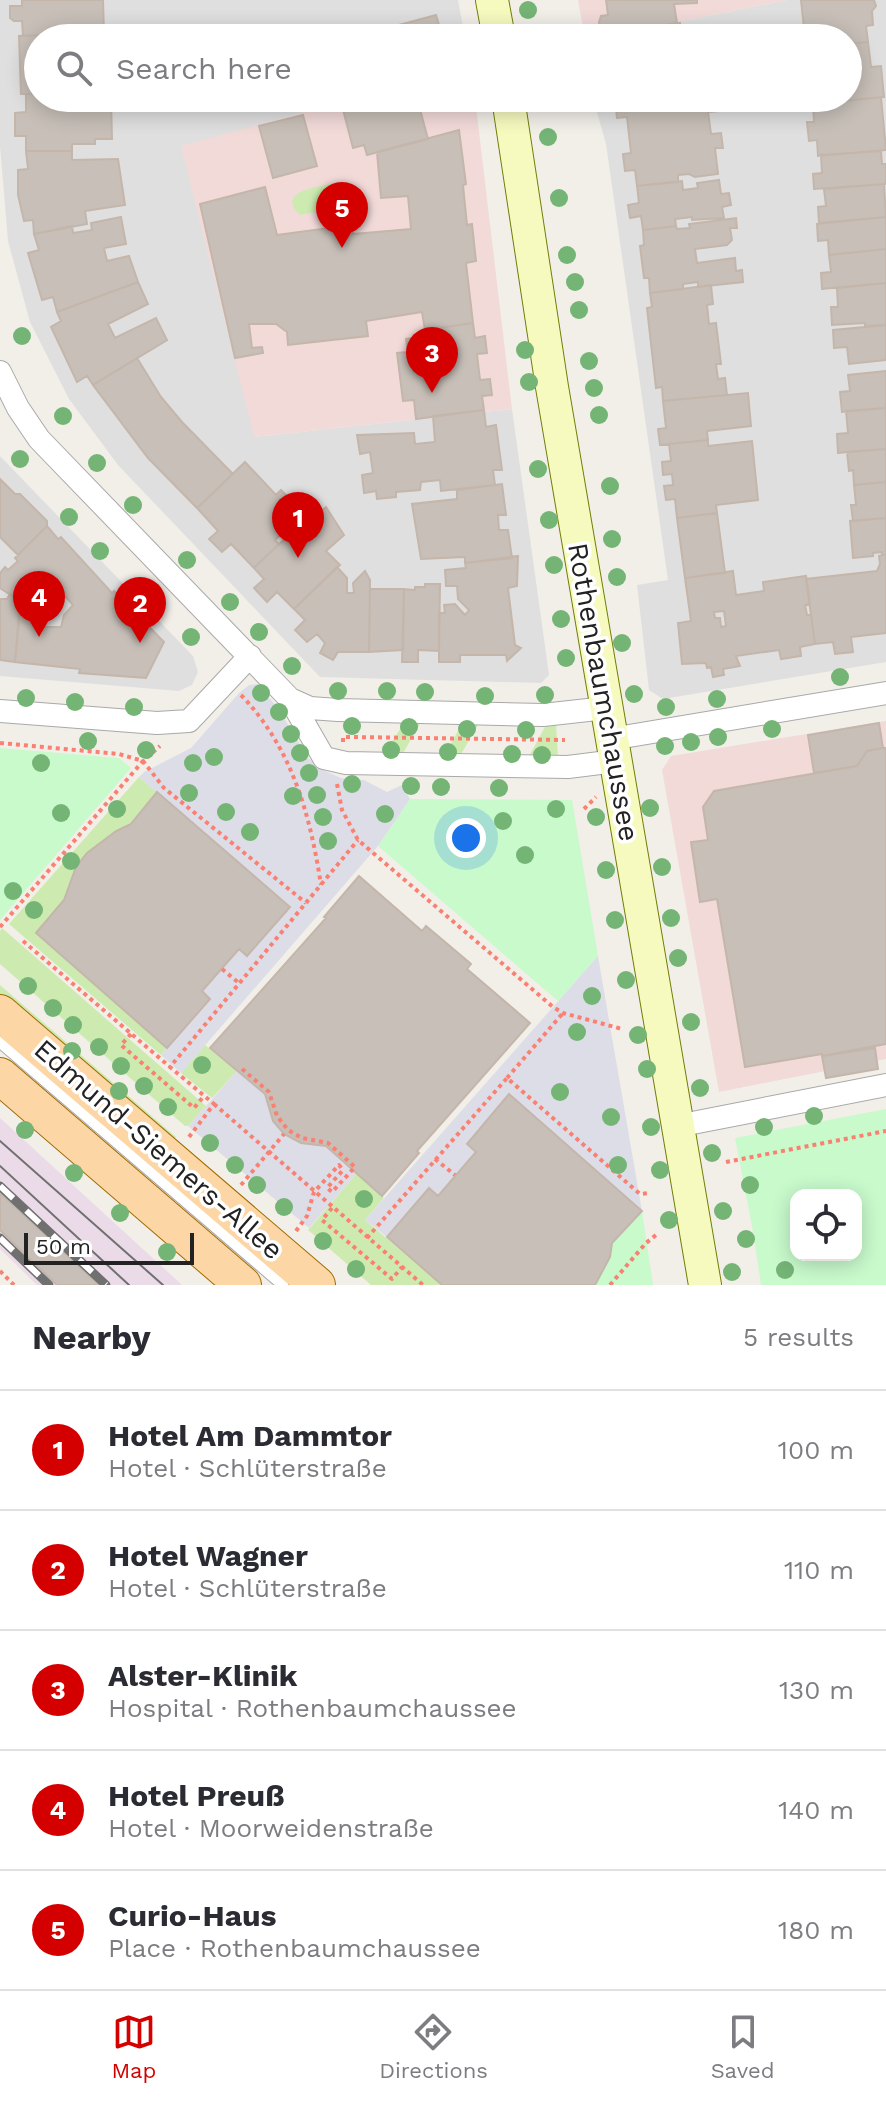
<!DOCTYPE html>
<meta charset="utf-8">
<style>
:root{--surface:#fff;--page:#f7f7f7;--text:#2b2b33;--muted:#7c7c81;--line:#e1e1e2;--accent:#d40000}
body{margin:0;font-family:"Work Sans",sans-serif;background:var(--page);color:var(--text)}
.controls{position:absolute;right:24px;bottom:24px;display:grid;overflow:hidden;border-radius:16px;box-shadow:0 4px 20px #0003}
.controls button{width:72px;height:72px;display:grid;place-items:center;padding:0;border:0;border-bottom:2px solid var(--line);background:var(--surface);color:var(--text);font:40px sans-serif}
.scale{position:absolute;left:24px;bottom:20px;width:170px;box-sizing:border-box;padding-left:8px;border:4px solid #222;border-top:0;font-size:22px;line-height:28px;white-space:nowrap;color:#222;-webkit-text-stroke:6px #fff;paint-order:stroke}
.you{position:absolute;left:466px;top:838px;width:28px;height:28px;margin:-20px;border:6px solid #fff;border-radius:50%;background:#1a73e8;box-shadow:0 0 0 12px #1a73e833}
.badge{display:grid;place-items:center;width:52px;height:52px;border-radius:50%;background:var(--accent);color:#fff;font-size:26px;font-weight:700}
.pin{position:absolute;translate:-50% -66px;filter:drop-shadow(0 2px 4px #0008)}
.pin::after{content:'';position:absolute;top:42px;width:28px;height:24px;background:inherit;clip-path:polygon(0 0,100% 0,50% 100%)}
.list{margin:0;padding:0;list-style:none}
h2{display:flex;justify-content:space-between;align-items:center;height:104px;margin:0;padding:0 32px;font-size:34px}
h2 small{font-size:26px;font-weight:400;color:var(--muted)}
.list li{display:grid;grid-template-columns:52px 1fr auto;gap:24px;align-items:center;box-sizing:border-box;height:120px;padding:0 32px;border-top:2px solid var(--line)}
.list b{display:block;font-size:30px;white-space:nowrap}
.list p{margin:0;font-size:26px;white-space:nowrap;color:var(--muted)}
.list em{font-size:26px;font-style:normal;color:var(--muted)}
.icon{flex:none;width:44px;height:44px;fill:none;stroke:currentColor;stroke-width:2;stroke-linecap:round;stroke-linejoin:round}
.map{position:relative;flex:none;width:886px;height:1285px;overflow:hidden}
.search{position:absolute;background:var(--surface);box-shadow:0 4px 20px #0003;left:24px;right:24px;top:24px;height:88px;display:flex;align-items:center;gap:20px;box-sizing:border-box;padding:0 28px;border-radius:44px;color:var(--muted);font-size:30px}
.sheet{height:704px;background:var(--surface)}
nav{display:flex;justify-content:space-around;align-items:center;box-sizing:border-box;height:112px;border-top:2px solid var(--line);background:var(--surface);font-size:22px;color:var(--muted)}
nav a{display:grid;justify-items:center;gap:4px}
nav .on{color:var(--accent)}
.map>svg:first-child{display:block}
.residential{fill:#e0dfdf}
.commercial{fill:#f2dad9}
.industrial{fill:#ebdbe8}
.grass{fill:#cdebb0}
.park{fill:#c8facc;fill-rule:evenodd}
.plaza{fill:#dddde8}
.building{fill:#c7bfb8;stroke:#c4b6ab;stroke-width:2;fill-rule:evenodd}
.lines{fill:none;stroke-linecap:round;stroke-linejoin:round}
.service-casing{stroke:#a9a9a9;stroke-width:13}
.minor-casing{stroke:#a9a9a9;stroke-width:24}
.secondary-casing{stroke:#707d05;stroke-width:34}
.primary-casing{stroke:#a06b00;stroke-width:38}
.path{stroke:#fa8072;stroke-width:4;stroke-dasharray:4 4;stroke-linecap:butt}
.service{stroke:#fff;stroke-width:11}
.minor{stroke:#fff;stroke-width:22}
.secondary{stroke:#f7fabf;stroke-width:32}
.primary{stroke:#fcd6a4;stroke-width:36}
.tram{stroke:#707070;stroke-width:2}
.rail-casing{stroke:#707070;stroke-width:9}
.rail{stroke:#fff;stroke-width:6;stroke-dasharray:18;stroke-linecap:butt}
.tree{fill:#74b475}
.labels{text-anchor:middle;stroke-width:7;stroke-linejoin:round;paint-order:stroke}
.street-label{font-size:28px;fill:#222;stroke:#fff}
</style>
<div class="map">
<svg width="886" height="1285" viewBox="0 0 886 1285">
<rect width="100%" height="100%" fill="#f2efe9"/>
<!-- residential -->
<path class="residential" d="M0,0H458L465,38H38V98H357L254,437L512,409L549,675L541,683L320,677L118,465L69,399L30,322L8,241L0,146Z
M787,0H886V662L663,699L649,690L637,585L668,580L606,144L593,98H848V38H597Z
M0,456L193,656L198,672L192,685L179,691L0,676Z"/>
<!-- commercial -->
<path class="commercial" d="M578,0H787L597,38H585Z
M357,98H475L512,409L254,437L181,146Z
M886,721V1059L719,1092L662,770L671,756Z"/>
<!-- industrial -->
<path class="industrial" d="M0,1118L182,1285H37L0,1249Z"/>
<!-- grass -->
<path class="grass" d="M340,182L352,186L358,195L357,204L300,215C273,190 324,186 340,182Z
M406,720H422L402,755L384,754Z
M463,722L479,723L460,756H444Z
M547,723H556L558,758H528Z
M139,777L157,792L131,824L116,831L87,853L76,867L64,900L36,933L167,1048L161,1055L9,924Z
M2,928L206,1106L188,1126H185L0,964V931Z
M0,985L176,1137L171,1144L0,998Z
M205,1045L237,1071L212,1098L181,1073Z
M357,1173L384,1198L365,1220L442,1285H371L308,1230Z"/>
<!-- park -->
<path class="park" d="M0,748L119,758L131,768L0,920Z
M410,799L572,800L598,956L558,1001L378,846Z
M886,1109V1285H761L752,1226L735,1138ZM856,1195V1255H796V1195Z
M642,1211L653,1285H595L610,1258L612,1243Z"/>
<!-- plaza -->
<path class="plaza" d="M257,684L278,708L308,758L325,771L341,778L364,780L387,792L402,785L410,799L378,846L181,1073L161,1055L210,999L202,991L239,949L247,956L289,907L139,777L144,772L191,748L239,693L249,685Z
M598,956L642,1211L509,1095L467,1144L476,1152L438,1196L429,1189L387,1237L365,1220Z
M237,1071L265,1094L273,1121L284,1134L301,1143L326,1146L357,1173L309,1228L188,1126Z"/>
<!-- building -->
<path class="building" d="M22,0H103L104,34L23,36L22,21H14L10,18V6H22Z
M606,0H697V3L674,4L677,23L605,35L604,30L600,31L599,22L601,16L608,15Z
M801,0H874L876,6L872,11L873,25L866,26L868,42L848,44V38H805Z
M436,15L443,38H387L384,29Z
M680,23L683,38H602V35Z
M109,33V38H38V94H21L19,36Z
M868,42L871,67L881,66L884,97L813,104L812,98H848V44Z
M26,94H38V98H111L112,139H95V144H72V151H26V136H15V113L26,112Z
M881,97L886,150L818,156L817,140L809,141L807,122H814L813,104Z
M356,98H431L418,102L428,139L367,155L364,145L353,148L341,102Z
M716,98L718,111L708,112L711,134L721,133L723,148H715L718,174L695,177L689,174L678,175V182L637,186L635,170L625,171L623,154L631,153L627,117L617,118L615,100Z
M303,115L317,166L273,178L259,126Z
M459,130L466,184L463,185L467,225L472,224L476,261L466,263L473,323L425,330L422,312L366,321L368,336L288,345L287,332L276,324H249L252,348L262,347L263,353L235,358L200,204L265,187L277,235L352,225L353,234L411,229L408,196L381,198L377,152Z
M26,151H72V160L118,159L125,205L85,211L87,224L34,234L33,220L24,221L18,195V170L28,169Z
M881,151L882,164H886V184L814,189L813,174L822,173L821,155Z
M719,180L721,194L729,193L731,205L722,207L724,218L692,220V217L675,219L676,226L643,230L641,216L630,218L628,205L639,203L637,186L682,181L683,190L698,188L697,183Z
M884,184L886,217L819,223L818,207L826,206L824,189Z
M121,217L126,244L104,248L107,261L129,256L138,282L57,312L53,297L42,300L28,253L39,250L34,234L72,226L73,233L92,230L91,223Z
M886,217V249L829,255L828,240L818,241L817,224Z
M736,218L737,228H730L732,240L727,245L695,249L697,263L735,258L736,271L742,270L743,282L698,287V282L683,284V289L650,293L649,278H644L640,246L644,245L643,230L676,226L677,229L690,228L689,224Z
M886,249V283L822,289L821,273L831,272L829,255Z
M138,282L148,304L108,324L115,338L156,318L167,340L93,385L87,376L77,382L51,327L61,321L57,312Z
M886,283V325L865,326V323L832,325L831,307H838L837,288Z
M711,285L713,304L707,305L709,324L716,323L721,364H716L718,379L725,378L727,395L663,401L662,387L656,388L647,308L652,307L650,293Z
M473,323L475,338L485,336L487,353L477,354L480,380L490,379L492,395L482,396L484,410L416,419L414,400L403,401L397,353L408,352L406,339L426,337L425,330Z
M886,325V360L849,364L847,347L834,348L833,330Z
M137,358L161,397L182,422L233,474L197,508L148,458L93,385Z
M886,371V408L842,412L840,392L850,391L848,375Z
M748,393L751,426L707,431L708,440L660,445L658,429L666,428L663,401Z
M886,408V449L838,453L837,434L848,433L846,411Z
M484,410L486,427L496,425L502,470H493L495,485L441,491L440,480L421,482L420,490L396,492V497L377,499L376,491L364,493L362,475L373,473L370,452L360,454L357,435L414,433L415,444L435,442L433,416Z
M708,440V446L752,441L758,500L716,505L717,513L677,518L675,499L666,500L664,486L673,485L672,474L663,475L662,462L671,461L669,444Z
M886,449V482L854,485L853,470L849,471L847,452Z
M245,462L276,495L281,490L303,513L275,540L279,544L254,568L231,544L222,552L209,539L218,531L197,508Z
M0,479L15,494H20L47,521V526L18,555L0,537Z
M886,482V518L853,521L851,505H856L854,485Z
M502,484L506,515H498L499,530H508L512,558L465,563V557L421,559L412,504L457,499V490Z
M326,507L344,535L326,551L340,565L294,609L277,592L267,602L254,588L264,579L254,568L290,534L293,537Z
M717,513L725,573L685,578L677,518Z
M886,518V555H882V552L873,553V556L853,558L850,521Z
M47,526L58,539L61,537L112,593L114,591L164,642L146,678L79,673L80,669L15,662L20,610H28L37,619L36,627H61L64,615L73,605L46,575L20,601L0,588V573L5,567L8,570L18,561L15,558Z
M882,555H886V633L851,637L853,652L835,654L833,642L815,644L806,579L877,571L880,564L879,556Z
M518,556L517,586L508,588L515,645L521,648L507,661L506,655H460V662H439V613H445L444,605L455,604L465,615L469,610L458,599L457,586H446L445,570L466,568L465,563Z
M337,567L347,578V593H354L353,583L365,571L370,580L369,652H338L333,660L320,653L325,643L317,634L307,642L295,630L305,620L294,609Z
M733,571L736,595L764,591L763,582L806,576L810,604L805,605L807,615H811L815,644L800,647L801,656L781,659L779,650L736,656L740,666L723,669L724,675L713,677L711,667L707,668L706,663L682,664L678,623L691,621L685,578ZM724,611L726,626L721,627L720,618H715L714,612Z
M425,584H440L439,651L418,650V662H402L404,589L415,590V587H425Z
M370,589H404L403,650L369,652Z
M10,594L20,601L15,662L0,660V599H7Z
M879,723L883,748L867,751L857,766L814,773L808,735Z
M883,748H886V1044L822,1056V1054L745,1067L717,899L700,902L691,842L708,840L703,807L714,791L857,766L867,751Z
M157,792L290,907L247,956L239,949L202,991L210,999L167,1048L36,933L64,900L76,867L87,853L116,831L131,824Z
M359,876L422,931L426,926L471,964L467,969L530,1023L417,1151L419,1153L382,1196L326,1146L301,1143L284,1134L273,1121L265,1094L210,1048L326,918L324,917Z
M875,1048L878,1069L826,1078L822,1056Z
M509,1094L642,1211L612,1243L610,1257L595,1285H442L387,1237L429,1188L438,1196L476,1152L467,1144Z
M0,1193L99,1285H57L0,1230Z"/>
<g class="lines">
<defs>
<path id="service" d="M0,1042L283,1285"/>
<path id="minor" d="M0,372L18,408L39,439L290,699L324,758L346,763L568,767L616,761
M290,699L310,708L338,710L543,715L606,708
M0,711L157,723L189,721L250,656
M611,739L886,693
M677,1126L886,1085"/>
<path id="secondary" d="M492,0L499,38
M508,98L552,387L705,1285"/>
<path id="primary" d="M0,1013L317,1285
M0,1076L243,1285"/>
</defs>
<!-- service casing -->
<use href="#service" class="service-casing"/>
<!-- minor casing -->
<use href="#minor" class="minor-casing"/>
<!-- secondary casing -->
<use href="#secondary" class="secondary-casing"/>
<!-- primary casing -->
<use href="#primary" class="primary-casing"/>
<!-- path -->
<path class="path" d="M241,695C292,748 310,814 321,885
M343,742V737H352L565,740
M0,743L119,754L143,761L164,788L306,903
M337,784L342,810L358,840L553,1007L563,1013L622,1029
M584,809L596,797
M0,927L143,761L160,746
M23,941L170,1067
M222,969L239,983
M131,1034L121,1045L194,1108L204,1096
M242,1069L269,1092L277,1116L288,1130L302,1138L328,1143L355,1167L332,1192L327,1188L343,1170
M507,1078L563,1013
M214,1104L423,1285
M189,1137L214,1104L170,1067L358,840
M435,1159L455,1175
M726,1162L886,1131
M241,1185L284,1134
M332,1208L322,1220L392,1279L402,1267
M296,1231L307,1216L314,1192L339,1165L343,1170
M367,1238L507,1078L640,1194L650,1193
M0,1271L14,1285
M610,1285L646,1243L656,1235"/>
<!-- service -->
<use href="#service" class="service"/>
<!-- minor -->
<use href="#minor" class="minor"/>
<!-- secondary -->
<use href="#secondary" class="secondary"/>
<!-- primary -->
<use href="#primary" class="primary"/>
<!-- tram -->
<path class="tram" d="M0,1141L163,1285
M0,1166L129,1285"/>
<defs>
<path id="rail" d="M0,1186L106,1285
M0,1238L49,1285"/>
</defs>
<!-- rail casing -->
<use href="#rail" class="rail-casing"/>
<!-- rail -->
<use href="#rail" class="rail"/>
</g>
<!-- trees -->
<g class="tree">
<circle cx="528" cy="10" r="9"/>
<circle cx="548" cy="137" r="9"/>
<circle cx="559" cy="198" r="9"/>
<circle cx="567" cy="255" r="9"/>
<circle cx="575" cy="282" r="9"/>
<circle cx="579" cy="310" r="9"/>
<circle cx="22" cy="336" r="9"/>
<circle cx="525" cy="350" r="9"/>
<circle cx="589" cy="361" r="9"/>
<circle cx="529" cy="382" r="9"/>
<circle cx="594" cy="388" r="9"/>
<circle cx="599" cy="415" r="9"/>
<circle cx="63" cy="416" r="9"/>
<circle cx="20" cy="459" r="9"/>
<circle cx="97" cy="463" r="9"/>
<circle cx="538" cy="469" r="9"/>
<circle cx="610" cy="486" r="9"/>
<circle cx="133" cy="505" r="9"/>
<circle cx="69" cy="517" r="9"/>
<circle cx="549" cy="520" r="9"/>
<circle cx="612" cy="539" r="9"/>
<circle cx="100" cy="551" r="9"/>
<circle cx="187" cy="560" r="9"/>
<circle cx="554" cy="565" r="9"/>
<circle cx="617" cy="577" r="9"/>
<circle cx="154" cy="601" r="9"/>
<circle cx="230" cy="602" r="9"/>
<circle cx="561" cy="619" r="9"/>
<circle cx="259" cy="632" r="9"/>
<circle cx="191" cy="637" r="9"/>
<circle cx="622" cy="643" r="9"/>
<circle cx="566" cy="658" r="9"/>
<circle cx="292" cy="666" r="9"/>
<circle cx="840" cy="677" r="9"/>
<circle cx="338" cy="691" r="9"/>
<circle cx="387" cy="691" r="9"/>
<circle cx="425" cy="692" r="9"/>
<circle cx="261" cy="693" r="9"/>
<circle cx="634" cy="694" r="9"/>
<circle cx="545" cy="695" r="9"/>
<circle cx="485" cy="696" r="9"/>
<circle cx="26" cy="698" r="9"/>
<circle cx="717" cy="699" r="9"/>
<circle cx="75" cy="702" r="9"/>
<circle cx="134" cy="707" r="9"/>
<circle cx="666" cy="707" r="9"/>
<circle cx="279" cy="712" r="9"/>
<circle cx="352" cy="726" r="9"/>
<circle cx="409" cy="727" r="9"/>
<circle cx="467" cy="729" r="9"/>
<circle cx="772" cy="729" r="9"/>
<circle cx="526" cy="730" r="9"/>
<circle cx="291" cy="734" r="9"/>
<circle cx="718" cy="737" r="9"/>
<circle cx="88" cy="741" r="9"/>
<circle cx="691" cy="742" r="9"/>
<circle cx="665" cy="746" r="9"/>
<circle cx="146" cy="750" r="9"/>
<circle cx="391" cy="750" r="9"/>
<circle cx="448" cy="752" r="9"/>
<circle cx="300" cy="753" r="9"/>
<circle cx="512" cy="754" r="9"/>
<circle cx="542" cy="755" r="9"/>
<circle cx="214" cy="757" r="9"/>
<circle cx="41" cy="763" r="9"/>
<circle cx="193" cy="763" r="9"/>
<circle cx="309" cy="773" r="9"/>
<circle cx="352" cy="784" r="9"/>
<circle cx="411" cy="786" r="9"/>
<circle cx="441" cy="787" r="9"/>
<circle cx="499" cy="788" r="9"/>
<circle cx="189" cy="793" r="9"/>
<circle cx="317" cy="795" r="9"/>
<circle cx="293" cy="796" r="9"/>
<circle cx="650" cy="808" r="9"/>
<circle cx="117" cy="809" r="9"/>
<circle cx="556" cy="809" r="9"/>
<circle cx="226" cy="812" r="9"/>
<circle cx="61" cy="813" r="9"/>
<circle cx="385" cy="814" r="9"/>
<circle cx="323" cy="817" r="9"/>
<circle cx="596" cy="817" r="9"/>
<circle cx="503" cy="821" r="9"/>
<circle cx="250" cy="832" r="9"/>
<circle cx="328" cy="841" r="9"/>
<circle cx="525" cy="855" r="9"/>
<circle cx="71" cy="861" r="9"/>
<circle cx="662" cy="867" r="9"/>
<circle cx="606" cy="870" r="9"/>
<circle cx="13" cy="891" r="9"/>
<circle cx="34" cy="910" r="9"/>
<circle cx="671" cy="918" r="9"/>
<circle cx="615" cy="920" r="9"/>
<circle cx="678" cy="958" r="9"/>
<circle cx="626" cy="980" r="9"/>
<circle cx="28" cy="986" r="9"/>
<circle cx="592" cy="996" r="9"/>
<circle cx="53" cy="1008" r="9"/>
<circle cx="691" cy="1022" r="9"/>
<circle cx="73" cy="1025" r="9"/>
<circle cx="577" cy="1032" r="9"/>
<circle cx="638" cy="1035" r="9"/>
<circle cx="99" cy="1047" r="9"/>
<circle cx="72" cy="1051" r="9"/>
<circle cx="202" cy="1065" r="9"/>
<circle cx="121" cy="1066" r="9"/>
<circle cx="647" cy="1069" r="9"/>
<circle cx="144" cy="1086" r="9"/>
<circle cx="700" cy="1088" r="9"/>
<circle cx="119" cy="1091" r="9"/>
<circle cx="560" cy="1092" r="9"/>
<circle cx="168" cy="1107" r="9"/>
<circle cx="814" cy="1116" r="9"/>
<circle cx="611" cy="1117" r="9"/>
<circle cx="651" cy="1127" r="9"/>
<circle cx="764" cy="1127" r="9"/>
<circle cx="25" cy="1130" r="9"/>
<circle cx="210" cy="1143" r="9"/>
<circle cx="712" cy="1153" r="9"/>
<circle cx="235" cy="1165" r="9"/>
<circle cx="618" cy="1165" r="9"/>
<circle cx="660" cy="1170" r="9"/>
<circle cx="74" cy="1173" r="9"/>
<circle cx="257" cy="1185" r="9"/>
<circle cx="750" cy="1185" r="9"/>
<circle cx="364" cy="1199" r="9"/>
<circle cx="284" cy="1207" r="9"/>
<circle cx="723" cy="1211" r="9"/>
<circle cx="120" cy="1213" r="9"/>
<circle cx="669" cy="1220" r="9"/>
<circle cx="746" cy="1239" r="9"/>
<circle cx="323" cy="1241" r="9"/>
<circle cx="167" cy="1252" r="9"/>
<circle cx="356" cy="1269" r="9"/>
<circle cx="785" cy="1270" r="9"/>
<circle cx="732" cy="1272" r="9"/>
</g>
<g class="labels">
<!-- street labels -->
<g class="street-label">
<text transform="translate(604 692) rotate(80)" y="10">Rothenbaumchaussee</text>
<text transform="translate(159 1149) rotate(41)" y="10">Edmund-Siemers-Allee</text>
</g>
</g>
</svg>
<div class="controls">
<button><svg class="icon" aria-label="locate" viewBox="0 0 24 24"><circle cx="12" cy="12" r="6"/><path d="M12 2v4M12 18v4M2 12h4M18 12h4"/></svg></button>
</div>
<div class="scale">50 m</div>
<div class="you"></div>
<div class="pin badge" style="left:298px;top:558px">1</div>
<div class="pin badge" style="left:140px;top:643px">2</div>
<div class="pin badge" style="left:432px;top:393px">3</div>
<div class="pin badge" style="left:39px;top:637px">4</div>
<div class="pin badge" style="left:342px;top:248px">5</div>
<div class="search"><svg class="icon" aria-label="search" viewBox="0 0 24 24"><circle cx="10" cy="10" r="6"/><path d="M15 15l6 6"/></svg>Search here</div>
</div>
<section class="sheet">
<h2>Nearby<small>5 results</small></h2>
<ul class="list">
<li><span class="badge">1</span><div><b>Hotel Am Dammtor</b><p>Hotel · Schlüterstraße</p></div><em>100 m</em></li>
<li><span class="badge">2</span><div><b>Hotel Wagner</b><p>Hotel · Schlüterstraße</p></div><em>110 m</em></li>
<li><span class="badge">3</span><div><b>Alster-Klinik</b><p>Hospital · Rothenbaumchaussee</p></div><em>130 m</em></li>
<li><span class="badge">4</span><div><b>Hotel Preuß</b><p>Hotel · Moorweidenstraße</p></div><em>140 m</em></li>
<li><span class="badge">5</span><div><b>Curio-Haus</b><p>Place · Rothenbaumchaussee</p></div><em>180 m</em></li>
</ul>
</section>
<nav>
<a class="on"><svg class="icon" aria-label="map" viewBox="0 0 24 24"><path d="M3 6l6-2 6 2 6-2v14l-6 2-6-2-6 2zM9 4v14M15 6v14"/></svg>Map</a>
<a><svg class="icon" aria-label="directions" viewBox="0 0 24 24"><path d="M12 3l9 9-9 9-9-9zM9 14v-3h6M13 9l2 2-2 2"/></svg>Directions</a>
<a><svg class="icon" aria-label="saved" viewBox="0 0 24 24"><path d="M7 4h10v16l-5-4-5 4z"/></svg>Saved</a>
</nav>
